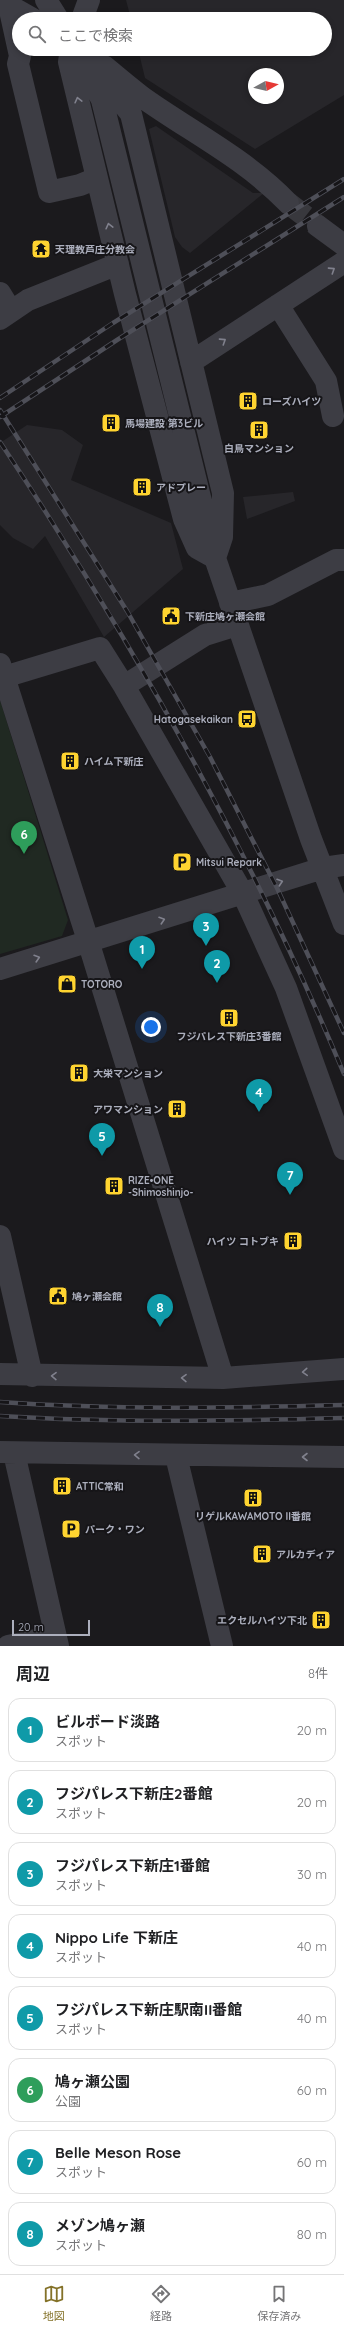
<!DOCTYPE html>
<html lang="ja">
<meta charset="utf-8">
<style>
:root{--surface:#fff;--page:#f6f6f6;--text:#202124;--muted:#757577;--line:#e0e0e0;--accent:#847229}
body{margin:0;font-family:Quicksand,"Noto Sans JP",sans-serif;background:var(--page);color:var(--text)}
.compass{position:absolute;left:248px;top:68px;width:36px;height:36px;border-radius:50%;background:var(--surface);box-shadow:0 2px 6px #0003;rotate:82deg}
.scale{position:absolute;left:12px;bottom:10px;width:78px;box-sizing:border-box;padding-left:4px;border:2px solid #acafbd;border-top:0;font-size:11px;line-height:14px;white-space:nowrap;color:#acafbd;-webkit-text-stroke:3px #161518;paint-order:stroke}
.you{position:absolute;left:151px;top:1027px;width:14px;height:14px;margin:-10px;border:3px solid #fff;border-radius:50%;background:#1a73e8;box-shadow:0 0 0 6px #1a73e833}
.badge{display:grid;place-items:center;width:26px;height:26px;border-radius:50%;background:var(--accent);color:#fff;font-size:13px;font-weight:700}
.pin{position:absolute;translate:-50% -33px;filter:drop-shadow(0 1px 2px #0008)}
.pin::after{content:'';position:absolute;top:21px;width:14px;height:12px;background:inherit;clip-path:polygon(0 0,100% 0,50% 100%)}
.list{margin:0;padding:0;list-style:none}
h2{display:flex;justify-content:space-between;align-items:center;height:52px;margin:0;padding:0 16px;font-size:17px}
h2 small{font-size:13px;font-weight:400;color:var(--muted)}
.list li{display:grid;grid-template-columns:26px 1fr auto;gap:12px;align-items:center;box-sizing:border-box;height:64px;margin:0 8px 8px;padding:0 8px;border:1px solid var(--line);border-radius:12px}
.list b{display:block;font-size:15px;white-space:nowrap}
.list p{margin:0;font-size:13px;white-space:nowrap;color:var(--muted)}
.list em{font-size:13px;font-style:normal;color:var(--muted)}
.icon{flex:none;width:22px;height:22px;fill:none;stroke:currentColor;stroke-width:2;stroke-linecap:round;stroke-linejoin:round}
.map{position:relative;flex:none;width:344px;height:1646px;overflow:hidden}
.search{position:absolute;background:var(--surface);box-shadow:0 2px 6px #0003;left:12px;right:12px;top:12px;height:44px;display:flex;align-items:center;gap:10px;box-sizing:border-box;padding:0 14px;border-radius:22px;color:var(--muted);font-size:15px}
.sheet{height:628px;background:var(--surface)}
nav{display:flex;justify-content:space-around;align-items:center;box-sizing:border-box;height:56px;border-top:1px solid var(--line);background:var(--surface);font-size:11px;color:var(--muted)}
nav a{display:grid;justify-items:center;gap:2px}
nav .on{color:var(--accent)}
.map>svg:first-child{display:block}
.built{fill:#27262a;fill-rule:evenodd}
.green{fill:#202922}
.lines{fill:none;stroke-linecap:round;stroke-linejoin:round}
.minor-tunnel{stroke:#38383d;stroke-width:22;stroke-dasharray:22 11;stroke-linecap:butt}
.minor{stroke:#3d3d44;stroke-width:22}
.rail-casing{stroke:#4e4f58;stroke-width:4.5}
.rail{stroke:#161518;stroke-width:3;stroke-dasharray:9;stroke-linecap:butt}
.oneway{stroke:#80818d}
.labels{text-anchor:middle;stroke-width:4;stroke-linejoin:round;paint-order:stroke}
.poi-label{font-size:10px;font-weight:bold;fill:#acafbd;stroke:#161518;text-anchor:start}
</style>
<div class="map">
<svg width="344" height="1646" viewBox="0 0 344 1646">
<rect width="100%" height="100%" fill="#1b1a1d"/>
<!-- built -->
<path class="built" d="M126,0H344V95L255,149L145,78L138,49H325V19H131ZM254,74H278V98H254Z
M156,126L253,193H264L190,253L182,247L175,237L149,129Z
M27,425L62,430L83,445L71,480L171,523L183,569L104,637L45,536L33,549L13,538L0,525V443Z
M293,492L295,501L247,519L243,497Z"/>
<!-- green -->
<path class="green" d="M0,700L68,920L62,936L0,954Z"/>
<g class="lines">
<!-- minor-tunnel -->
<path class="minor-tunnel" d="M288,203L318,226"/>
<!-- minor -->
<path class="minor" d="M46,0L58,19
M1,1L33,19
M9,6L20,56L18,64L49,192L80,185L97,178
M82,19L89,0
M71,49L69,62L125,294L184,519L197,548L215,558L222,537L223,493L131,114L79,49
M104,66C116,76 129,87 142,97C191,132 246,159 288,203
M90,77L102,100L215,558L311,839L344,924
M318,226L344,245
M0,293L11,311
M278,305L326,381L333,416
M0,319L28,300L118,264
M191,362L344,262
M230,603L268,595L336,560H344
M0,664L85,931L223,1378
M4,677L100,648L124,686L243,894L286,988L344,1149
M124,686L205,635L237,625
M0,969L323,868L344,865
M0,1236L32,1376
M0,1374L223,1378L344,1369
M0,1452L344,1457
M14,1453L58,1646
M176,1456L222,1646
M8,1646L55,1636"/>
<defs>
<path id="rail" d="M0,398L113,323L344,179
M0,410L127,611L210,757L277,888L344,1033
M0,417L117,340L344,197
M0,442C133,642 252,853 344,1074
M0,1402C114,1410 229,1408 344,1405
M0,1416C114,1423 229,1421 344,1418"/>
</defs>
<!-- rail casing -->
<use href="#rail" class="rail-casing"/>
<!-- rail -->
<use href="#rail" class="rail"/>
</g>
<!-- one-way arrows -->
<defs><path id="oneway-chevron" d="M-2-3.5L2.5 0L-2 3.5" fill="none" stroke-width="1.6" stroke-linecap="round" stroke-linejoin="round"/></defs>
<g class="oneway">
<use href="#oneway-chevron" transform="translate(78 100) rotate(-104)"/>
<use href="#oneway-chevron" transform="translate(109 226) rotate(-104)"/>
<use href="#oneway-chevron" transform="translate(332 270) rotate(-33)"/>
<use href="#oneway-chevron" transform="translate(223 341) rotate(-33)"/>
<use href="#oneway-chevron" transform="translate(280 882) rotate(-18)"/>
<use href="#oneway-chevron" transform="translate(162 920) rotate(-18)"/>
<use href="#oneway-chevron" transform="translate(37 958) rotate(-17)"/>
<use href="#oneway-chevron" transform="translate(305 1372) rotate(176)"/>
<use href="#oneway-chevron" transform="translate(54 1376) rotate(-179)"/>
<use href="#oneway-chevron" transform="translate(184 1378) rotate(-179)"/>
<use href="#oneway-chevron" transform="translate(137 1455) rotate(-179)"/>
<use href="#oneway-chevron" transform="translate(305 1457) rotate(-180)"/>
</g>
<!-- icons -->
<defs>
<symbol id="temple-square" viewBox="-11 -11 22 22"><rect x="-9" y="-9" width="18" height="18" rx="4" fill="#ffd430" stroke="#161518"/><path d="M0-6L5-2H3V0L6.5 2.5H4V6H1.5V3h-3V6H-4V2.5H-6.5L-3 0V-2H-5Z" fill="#111"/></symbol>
<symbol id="building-square" viewBox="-11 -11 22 22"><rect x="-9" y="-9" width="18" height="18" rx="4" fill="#ffd430" stroke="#161518"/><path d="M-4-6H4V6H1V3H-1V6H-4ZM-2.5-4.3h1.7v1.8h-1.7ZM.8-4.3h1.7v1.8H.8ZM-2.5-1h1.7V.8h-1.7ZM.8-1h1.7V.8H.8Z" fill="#111"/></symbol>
<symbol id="civic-square" viewBox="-11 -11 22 22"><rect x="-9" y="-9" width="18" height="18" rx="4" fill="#ffd430" stroke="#161518"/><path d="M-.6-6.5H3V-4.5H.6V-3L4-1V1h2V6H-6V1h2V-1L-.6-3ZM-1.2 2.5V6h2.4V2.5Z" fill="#111"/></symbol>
<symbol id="bus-square" viewBox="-11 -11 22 22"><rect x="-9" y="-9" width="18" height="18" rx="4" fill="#ffd430" stroke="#161518"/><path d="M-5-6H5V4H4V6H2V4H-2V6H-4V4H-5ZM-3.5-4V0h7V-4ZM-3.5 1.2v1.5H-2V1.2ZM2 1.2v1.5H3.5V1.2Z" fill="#111"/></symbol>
<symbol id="parking-square" viewBox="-11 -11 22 22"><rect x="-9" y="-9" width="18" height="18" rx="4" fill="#ffd430" stroke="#161518"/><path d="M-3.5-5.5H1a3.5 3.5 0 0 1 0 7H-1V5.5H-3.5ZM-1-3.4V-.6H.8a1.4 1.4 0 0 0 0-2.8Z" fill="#111"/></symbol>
<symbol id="shop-square" viewBox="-11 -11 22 22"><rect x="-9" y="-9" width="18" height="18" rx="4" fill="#ffd430" stroke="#161518"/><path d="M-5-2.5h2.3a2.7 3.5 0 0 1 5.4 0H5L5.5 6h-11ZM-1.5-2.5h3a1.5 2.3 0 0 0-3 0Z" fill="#111"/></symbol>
</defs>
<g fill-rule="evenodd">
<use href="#temple-square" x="30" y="238" width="22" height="22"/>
<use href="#building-square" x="237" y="390" width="22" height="22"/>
<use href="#building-square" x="100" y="412" width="22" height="22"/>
<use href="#building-square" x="248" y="419" width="22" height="22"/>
<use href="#building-square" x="131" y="476" width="22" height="22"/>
<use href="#civic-square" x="160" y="605" width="22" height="22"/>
<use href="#bus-square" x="236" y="708" width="22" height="22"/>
<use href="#building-square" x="59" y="750" width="22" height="22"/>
<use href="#parking-square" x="171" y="851" width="22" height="22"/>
<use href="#shop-square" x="56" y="973" width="22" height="22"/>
<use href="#building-square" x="218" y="1007" width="22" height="22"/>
<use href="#building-square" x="68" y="1062" width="22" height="22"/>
<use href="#building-square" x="166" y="1098" width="22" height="22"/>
<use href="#building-square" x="103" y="1175" width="22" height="22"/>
<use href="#building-square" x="282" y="1230" width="22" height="22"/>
<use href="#civic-square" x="47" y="1285" width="22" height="22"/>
<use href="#building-square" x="51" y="1475" width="22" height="22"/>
<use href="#building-square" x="242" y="1487" width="22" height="22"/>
<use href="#parking-square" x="60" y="1518" width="22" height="22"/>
<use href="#building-square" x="251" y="1543" width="22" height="22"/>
<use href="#building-square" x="310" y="1609" width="22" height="22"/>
</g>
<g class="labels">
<!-- poi labels -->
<g class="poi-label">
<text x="55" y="253">天理教芦庄分教会</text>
<text x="262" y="405">ローズハイツ</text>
<text x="125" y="427">馬場建設 第3ビル</text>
<text x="259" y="452" text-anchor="middle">白鳥マンション</text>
<text x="156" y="491">アドプレー</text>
<text x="185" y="620">下新庄鳩ヶ瀬会館</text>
<text x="233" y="723" text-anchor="end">Hatogasekaikan</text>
<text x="84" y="765">ハイム下新庄</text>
<text x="196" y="866">Mitsui Repark</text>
<text x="81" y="988">TOTORO</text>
<text x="229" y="1040" text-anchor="middle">フジパレス下新庄3番館</text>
<text x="93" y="1077">大栄マンション</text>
<text x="163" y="1113" text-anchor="end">アワマンション</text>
<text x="128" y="1184">RIZE•ONE<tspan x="128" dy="12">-Shimoshinjo-</tspan></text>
<text x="279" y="1245" text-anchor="end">ハイツ コトブキ</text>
<text x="72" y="1300">鳩ヶ瀬会館</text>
<text x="76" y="1490">ATTIC常和</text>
<text x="253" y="1520" text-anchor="middle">リゲルKAWAMOTO II番館</text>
<text x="85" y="1533">パーク・ワン</text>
<text x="276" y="1558">アルカディア</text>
<text x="307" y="1624" text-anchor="end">エクセルハイツ下北</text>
</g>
</g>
</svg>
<svg class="compass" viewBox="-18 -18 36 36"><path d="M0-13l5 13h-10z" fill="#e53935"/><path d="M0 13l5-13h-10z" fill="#757577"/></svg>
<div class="scale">20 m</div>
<div class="you"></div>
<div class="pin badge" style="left:142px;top:969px;background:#0f9aa8">1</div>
<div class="pin badge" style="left:217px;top:983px;background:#0f9aa8">2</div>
<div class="pin badge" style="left:206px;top:946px;background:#0f9aa8">3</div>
<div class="pin badge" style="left:259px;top:1112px;background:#0f9aa8">4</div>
<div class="pin badge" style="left:102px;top:1156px;background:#0f9aa8">5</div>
<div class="pin badge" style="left:24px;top:854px;background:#2e9e5b">6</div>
<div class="pin badge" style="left:290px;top:1195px;background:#0f9aa8">7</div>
<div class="pin badge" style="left:160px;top:1327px;background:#0f9aa8">8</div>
<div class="search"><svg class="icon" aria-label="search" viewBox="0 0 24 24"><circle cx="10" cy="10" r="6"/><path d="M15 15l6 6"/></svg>ここで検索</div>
</div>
<section class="sheet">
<h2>周辺<small>8件</small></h2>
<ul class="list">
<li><span class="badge" style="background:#0f9aa8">1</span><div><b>ビルボード淡路</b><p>スポット</p></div><em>20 m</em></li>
<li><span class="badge" style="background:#0f9aa8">2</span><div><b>フジパレス下新庄2番館</b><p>スポット</p></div><em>20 m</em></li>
<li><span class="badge" style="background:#0f9aa8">3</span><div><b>フジパレス下新庄1番館</b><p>スポット</p></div><em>30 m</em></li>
<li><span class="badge" style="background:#0f9aa8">4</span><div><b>Nippo Life 下新庄</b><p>スポット</p></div><em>40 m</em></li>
<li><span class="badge" style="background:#0f9aa8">5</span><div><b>フジパレス下新庄駅南II番館</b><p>スポット</p></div><em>40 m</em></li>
<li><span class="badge" style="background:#2e9e5b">6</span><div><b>鳩ヶ瀬公園</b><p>公園</p></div><em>60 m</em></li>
<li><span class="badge" style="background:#0f9aa8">7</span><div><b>Belle Meson Rose</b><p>スポット</p></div><em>60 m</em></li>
<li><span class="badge" style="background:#0f9aa8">8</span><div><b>メゾン鳩ヶ瀬</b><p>スポット</p></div><em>80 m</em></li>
</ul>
</section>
<nav>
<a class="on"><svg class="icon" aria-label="map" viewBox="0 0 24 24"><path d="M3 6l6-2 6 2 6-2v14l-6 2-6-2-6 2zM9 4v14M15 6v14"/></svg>地図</a>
<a><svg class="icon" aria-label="directions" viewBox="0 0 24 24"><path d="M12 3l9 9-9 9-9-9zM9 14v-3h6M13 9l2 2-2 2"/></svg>経路</a>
<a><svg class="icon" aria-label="saved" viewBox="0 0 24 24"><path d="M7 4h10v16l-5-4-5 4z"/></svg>保存済み</a>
</nav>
